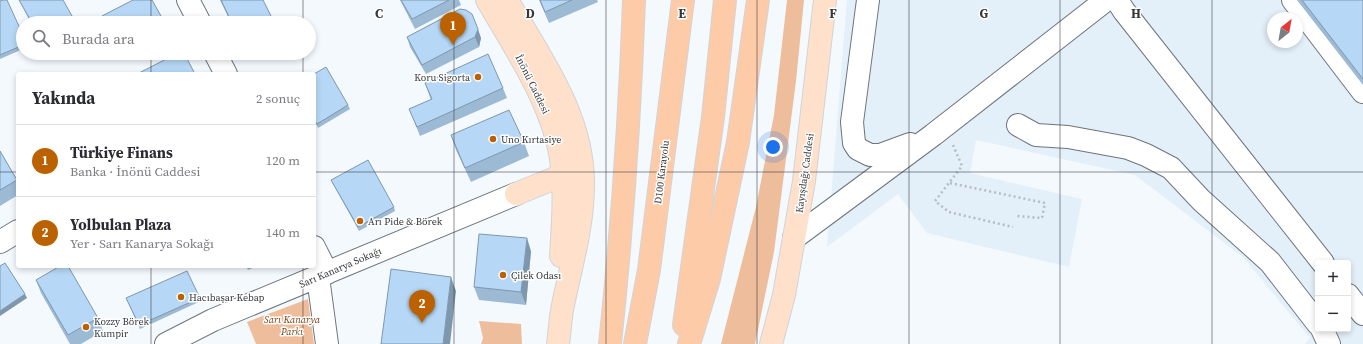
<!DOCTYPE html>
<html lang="tr">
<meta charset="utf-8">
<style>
:root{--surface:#fff;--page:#f7f7f7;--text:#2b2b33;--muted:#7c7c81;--line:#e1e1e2;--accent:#bb6100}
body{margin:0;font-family:"Source Serif 4",serif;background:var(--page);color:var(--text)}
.controls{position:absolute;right:12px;bottom:12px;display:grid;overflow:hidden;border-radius:4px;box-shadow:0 2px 6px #0003}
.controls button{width:36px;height:36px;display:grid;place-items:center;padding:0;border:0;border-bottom:1px solid var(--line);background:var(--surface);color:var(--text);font:20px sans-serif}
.compass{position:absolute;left:1267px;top:12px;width:36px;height:36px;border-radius:50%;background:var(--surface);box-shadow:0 2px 6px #0003;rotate:31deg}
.you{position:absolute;left:773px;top:147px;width:14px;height:14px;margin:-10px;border:3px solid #fff;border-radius:50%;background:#1a73e8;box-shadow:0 0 0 6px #1a73e833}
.badge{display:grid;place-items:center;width:26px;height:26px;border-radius:50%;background:var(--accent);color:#fff;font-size:13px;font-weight:700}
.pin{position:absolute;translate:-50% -33px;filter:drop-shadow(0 1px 2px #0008)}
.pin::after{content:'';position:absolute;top:21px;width:14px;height:12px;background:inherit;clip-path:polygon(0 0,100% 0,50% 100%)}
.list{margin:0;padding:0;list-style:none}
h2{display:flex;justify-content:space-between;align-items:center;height:52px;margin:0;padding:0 16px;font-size:17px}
h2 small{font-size:13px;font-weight:400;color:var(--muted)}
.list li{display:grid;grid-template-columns:26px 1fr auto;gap:12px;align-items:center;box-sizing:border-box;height:72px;padding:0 16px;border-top:1px solid var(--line)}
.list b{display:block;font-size:15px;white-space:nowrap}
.list p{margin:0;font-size:13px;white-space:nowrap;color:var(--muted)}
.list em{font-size:13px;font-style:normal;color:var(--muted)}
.icon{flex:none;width:22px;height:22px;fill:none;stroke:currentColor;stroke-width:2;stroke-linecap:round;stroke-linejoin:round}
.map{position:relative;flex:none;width:1363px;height:344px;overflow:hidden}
.search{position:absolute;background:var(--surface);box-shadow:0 2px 6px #0003;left:16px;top:16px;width:300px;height:44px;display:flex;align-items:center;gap:10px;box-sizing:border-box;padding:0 14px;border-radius:22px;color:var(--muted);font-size:15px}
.panel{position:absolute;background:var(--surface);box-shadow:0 2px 6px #0003;left:16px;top:72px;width:300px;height:196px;border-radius:4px}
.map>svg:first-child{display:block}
.built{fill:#e3eff9;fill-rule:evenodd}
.green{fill:#eebd9b}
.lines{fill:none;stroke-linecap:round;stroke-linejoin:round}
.minor-casing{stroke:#6e757c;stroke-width:24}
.major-casing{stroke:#d3d3d4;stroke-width:24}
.highway-casing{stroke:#d3d3d4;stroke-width:24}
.path{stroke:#b8bcc0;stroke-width:2.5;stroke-dasharray:2 3;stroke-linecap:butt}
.minor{stroke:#fff;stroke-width:22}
.major{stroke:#fee0cb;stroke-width:22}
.highway{stroke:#fecba8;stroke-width:22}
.wall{fill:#9dbad4}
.shaded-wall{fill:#7f97ac}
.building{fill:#b6d8f6;stroke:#7f97ac}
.grid{fill:none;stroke:#35383b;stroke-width:1;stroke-opacity:0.55}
.poi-dot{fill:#bb6100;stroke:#fff;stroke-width:1.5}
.labels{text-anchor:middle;stroke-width:3;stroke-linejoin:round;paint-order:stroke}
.poi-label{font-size:10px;fill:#35383b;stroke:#fff;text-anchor:start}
.street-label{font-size:10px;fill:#35383b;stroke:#fff}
.park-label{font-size:10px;font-style:italic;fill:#7b4312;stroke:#fff}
.grid-label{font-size:13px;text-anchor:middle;font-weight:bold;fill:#35383b;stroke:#fff;stroke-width:3;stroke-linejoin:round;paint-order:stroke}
</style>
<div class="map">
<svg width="1363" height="344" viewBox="0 0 1363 344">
<rect width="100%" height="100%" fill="#f4f9fe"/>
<!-- built -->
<path class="built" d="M847,0H1363V344H1305L1310,338L1243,257L1135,175L976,140L970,173L1082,199L1069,267L927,233L898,194L827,247ZM1273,18H1297V42H1273ZM1318,263H1348V329H1318Z"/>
<!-- green -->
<path class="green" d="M787,0H804L796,81L774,252L755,344H721L756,207L774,115Z
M308,299L314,344H256L247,322Z
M479,321L521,324L522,344H481L483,338Z"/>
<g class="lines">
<defs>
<path id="minor" d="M188,0L200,23
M868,0L852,122L854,143L858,149L870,155H880L910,144
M1117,0L1124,11L1323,263
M1293,0L1363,92
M215,53L226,74
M1018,125L1036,135L1068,137L1128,148L1146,155L1171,168L1201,200L1270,262L1318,324
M794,238L933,135L1106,0
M0,242L18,231
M314,247L327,273
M318,277L327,344
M1348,295L1363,314
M1322,329L1329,344
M166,344L213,320L516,194"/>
<path id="major" d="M487,0C514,46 550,100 560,153C566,187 563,222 561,256
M507,0C540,57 584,116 583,185C583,226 571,266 563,305C560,318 560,331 558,344
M516,194L565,174L572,165
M771,344L784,295L804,181L825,0"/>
<path id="highway" d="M684,325L713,117L725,0
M610,344C622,230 630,115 634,0
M635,344L649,270L683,0
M689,344L709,279L738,142L758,0"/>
</defs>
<!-- minor casing -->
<use href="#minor" class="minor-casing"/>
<!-- major casing -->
<use href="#major" class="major-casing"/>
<!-- highway casing -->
<use href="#highway" class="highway-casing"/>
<!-- path -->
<path class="path" d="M953,145L962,166L935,201L949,212L1013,227
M950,183L1045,203L1042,218L1017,216"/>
<!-- minor -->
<use href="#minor" class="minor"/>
<!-- major -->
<use href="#major" class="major"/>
<!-- highway -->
<use href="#highway" class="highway"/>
</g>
<!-- wall -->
<path class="wall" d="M19,0L76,23H31Z
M220,0H263L274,23H231Z
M400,0H459L461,5L415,29Z
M539,0H597L598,2L549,23Z
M1297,0H1363V85Z
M0,1L23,35V49L0,59Z
M460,9L481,38L479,47L426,74L410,47L407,37Z
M122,53H130L124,57Z
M314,74L348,105L350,109L318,128L314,120Z
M425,83L503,88L507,98L420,136L409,109L431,100Z
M451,135L524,142L529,156L471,182L456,150Z
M0,151L17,180L18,184V195L0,206Z
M331,180L394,207L395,211L359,231L333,184Z
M531,251L526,305L479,300L474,287Z
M246,266H258L248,270Z
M36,280L98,318L103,331L81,344H70L41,293Z
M126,298H200L201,301L140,329Z"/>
<!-- shaded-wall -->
<path class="shaded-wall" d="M478,29L481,38L479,47L475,37Z
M527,238L531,251L526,305L521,292Z
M451,277L456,291L450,344H443Z
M25,294L27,298L0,316V311Z"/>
<!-- building -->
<path class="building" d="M3,0H7L23,35V45L0,55V1Z
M19,0H63L76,23H32Z
M133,0H152L165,23H106L102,16Z
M221,0H263L273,20L266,23H232Z
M401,0H449L412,19Z
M540,0H572L545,12Z
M1302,0H1363V79Z
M460,9L466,10L472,14L478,29L475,37L422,65L407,37Z
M178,53H184L195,74H137Z
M488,54L503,88L417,127L409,109L432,99L425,83Z
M326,67L348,105L317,124L314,119V74Z
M509,110L524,142L465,168L451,135Z
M0,151L17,180L0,190Z
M368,160L394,207L358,227L331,180Z
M479,234L527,238L521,292L474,287Z
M5,263L25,294L0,311V266Z
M60,266H68L98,318L68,335L36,280Z
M391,269L451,277L443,344H381Z
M187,271L200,298L139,325L126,298Z"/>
<!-- grid -->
<path class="grid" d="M151,0V23M303,0V23M454,0V344M606,0V344M757,0V344M909,0V344M1060,0V344M1212,0V344M151,53V74M303,53V74M0,172H18M314,172H1363M151,266V344M303,266V344"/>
<!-- markers -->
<g class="poi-dot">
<circle cx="478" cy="77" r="4"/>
<circle cx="493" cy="139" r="4"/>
<circle cx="360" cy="221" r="4"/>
<circle cx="503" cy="275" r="4"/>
<circle cx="181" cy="297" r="4"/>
<circle cx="86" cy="327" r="4"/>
</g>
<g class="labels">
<!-- poi labels -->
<g class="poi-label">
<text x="470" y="81" text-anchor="end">Koru Sigorta</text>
<text x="501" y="143">Uno Kırtasiye</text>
<text x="368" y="225">Arı Pide &amp; Börek</text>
<text x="511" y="279">Çilek Odası</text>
<text x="189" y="301">Hacıbaşar Kebap</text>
<text x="94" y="325">Kozzy Börek<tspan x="94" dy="12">Kumpir</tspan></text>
</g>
<!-- street labels -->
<g class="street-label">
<text transform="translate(533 84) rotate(64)" y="4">İnönü Caddesi</text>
<text transform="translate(661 172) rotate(-83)" y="4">D100 Karayolu</text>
<text transform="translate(804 173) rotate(-82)" y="4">Kayışdağı Caddesi</text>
<text transform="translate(340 267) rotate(-23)" y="4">Sarı Kanarya Sokağı</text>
</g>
<!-- park labels -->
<g class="park-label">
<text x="292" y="323">Sarı Kanarya<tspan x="292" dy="12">Parkı</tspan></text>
</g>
</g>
<g class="grid-label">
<text x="379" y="18">C</text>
<text x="530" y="18">D</text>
<text x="682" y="18">E</text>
<text x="833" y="18">F</text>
<text x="984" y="18">G</text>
<text x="1136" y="18">H</text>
</g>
</svg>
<div class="controls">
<button>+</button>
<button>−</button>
</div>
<svg class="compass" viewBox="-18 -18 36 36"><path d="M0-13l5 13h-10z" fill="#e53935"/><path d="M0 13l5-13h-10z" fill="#7c7c81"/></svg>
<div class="you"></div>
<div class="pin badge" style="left:453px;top:45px">1</div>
<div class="pin badge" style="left:422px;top:323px">2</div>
<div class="search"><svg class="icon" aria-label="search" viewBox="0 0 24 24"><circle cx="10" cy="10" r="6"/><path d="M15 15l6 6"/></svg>Burada ara</div>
<section class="panel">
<h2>Yakında<small>2 sonuç</small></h2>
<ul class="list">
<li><span class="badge">1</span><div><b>Türkiye Finans</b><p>Banka · İnönü Caddesi</p></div><em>120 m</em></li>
<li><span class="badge">2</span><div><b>Yolbulan Plaza</b><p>Yer · Sarı Kanarya Sokağı</p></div><em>140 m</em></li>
</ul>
</section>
</div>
